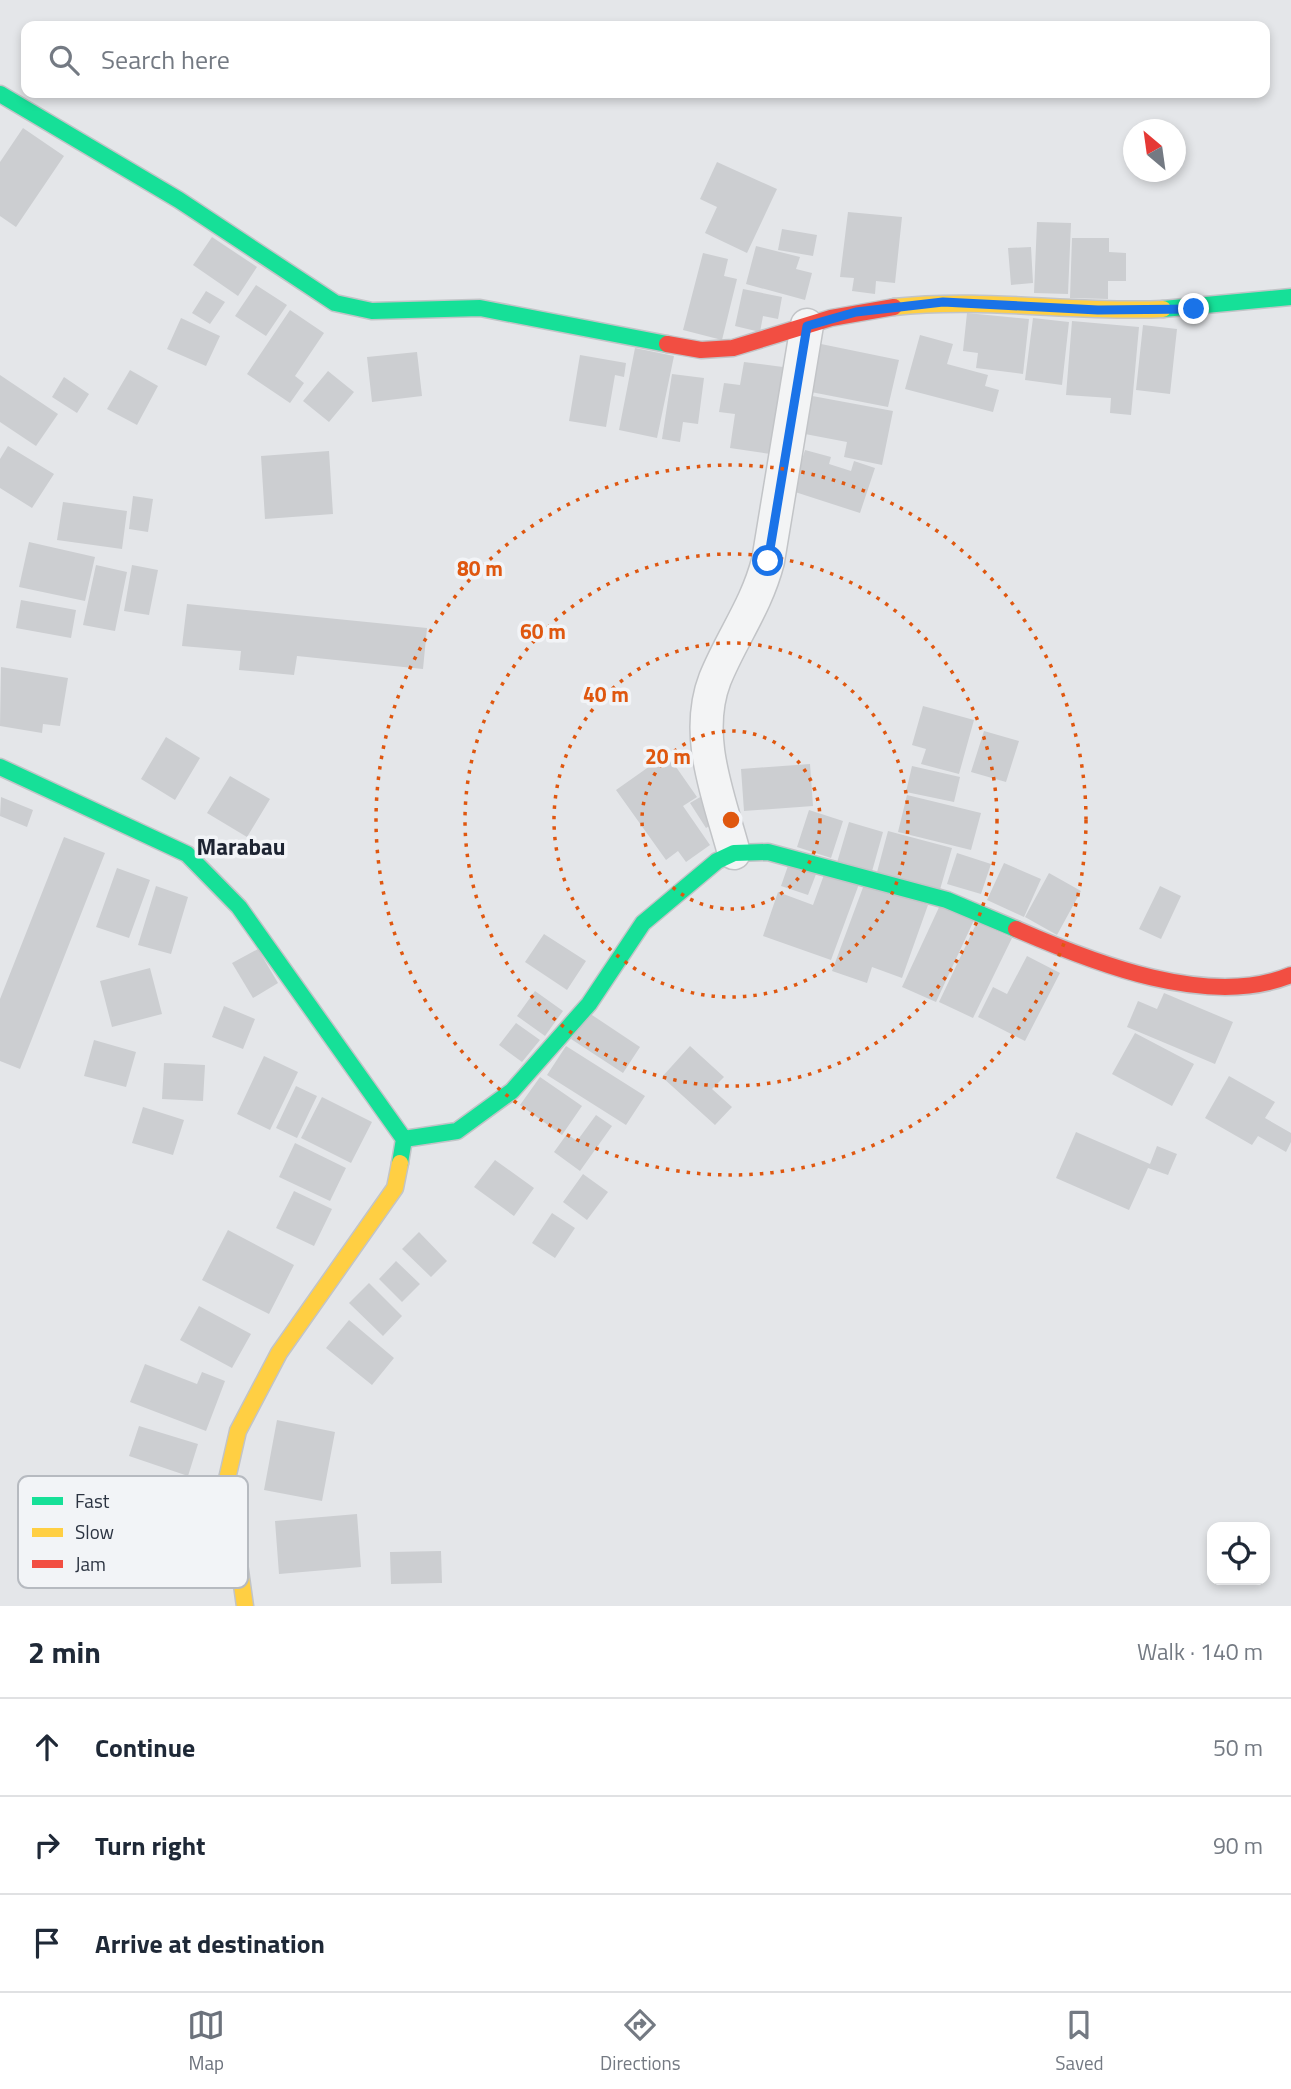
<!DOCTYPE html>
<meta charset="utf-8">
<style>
:root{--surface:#fff;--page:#f6f6f7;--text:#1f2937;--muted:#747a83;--line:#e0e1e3;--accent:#6c727c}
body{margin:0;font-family:"Titillium Web",sans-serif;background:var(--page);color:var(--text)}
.controls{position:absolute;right:21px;bottom:21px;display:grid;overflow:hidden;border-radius:14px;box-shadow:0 4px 10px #0003}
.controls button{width:63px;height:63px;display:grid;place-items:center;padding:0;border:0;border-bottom:2px solid var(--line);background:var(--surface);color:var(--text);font:35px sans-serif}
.compass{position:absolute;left:1123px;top:119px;width:63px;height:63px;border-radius:50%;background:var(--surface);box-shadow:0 4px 10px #0003;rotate:331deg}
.stop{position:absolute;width:21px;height:21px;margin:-16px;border:5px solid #1a73e8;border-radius:50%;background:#fff}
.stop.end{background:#1a73e8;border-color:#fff;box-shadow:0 2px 7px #0008}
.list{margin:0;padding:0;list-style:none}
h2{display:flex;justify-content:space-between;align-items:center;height:91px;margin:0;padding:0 28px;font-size:30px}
h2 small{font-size:23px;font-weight:400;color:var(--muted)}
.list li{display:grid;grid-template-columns:46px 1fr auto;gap:21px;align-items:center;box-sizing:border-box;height:98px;padding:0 28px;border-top:2px solid var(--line)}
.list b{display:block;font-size:26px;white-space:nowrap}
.list em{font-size:23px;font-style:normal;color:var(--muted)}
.icon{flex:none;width:38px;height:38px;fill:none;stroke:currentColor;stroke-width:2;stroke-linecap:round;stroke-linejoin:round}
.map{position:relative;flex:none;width:1291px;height:1606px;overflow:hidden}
.search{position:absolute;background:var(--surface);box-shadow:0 4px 10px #0003;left:21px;right:21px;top:21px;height:77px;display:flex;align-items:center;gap:18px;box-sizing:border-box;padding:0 24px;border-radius:14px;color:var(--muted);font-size:26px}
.sheet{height:385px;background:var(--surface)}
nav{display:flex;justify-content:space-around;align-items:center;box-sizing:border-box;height:98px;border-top:2px solid var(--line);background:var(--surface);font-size:19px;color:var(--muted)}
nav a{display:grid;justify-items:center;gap:4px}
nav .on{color:var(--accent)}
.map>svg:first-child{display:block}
.building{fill:#ccced1}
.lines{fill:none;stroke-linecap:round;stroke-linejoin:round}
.street-casing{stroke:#c2c4c7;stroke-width:35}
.fast-casing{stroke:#c2c4c7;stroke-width:19}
.slow-casing{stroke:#c2c4c7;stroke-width:19}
.jam-casing{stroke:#c2c4c7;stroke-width:19}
.street{stroke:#f3f4f5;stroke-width:32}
.fast{stroke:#16e098;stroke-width:16}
.slow{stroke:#ffcf43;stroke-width:16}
.jam{stroke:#f24e42;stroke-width:16}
.route{stroke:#1a73e8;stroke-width:9}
.ring{fill:none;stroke:#df570f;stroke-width:3.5;stroke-dasharray:3.5 7}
.labels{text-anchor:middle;stroke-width:7;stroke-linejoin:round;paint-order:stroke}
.quarter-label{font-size:23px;font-weight:bold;fill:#1d2432;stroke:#f2f4f7}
.key{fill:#f2f4f7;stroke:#b6bac0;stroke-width:2}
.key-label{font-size:19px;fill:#2b3341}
.centre{fill:#df570f;stroke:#f2f4f7;stroke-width:3.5}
.ring-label{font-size:21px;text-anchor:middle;font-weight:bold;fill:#df570f;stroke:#f2f4f7;stroke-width:7;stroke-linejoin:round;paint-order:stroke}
</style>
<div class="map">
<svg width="1291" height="1606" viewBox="0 0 1291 1606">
<rect width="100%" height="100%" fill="#e4e6e9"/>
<!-- building -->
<path class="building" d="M23,128L64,156L16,227L0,216V162Z
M717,162L777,189L747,253L705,233L717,207L700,199Z
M848,212L902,217L895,283L876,281L875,294L852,291L854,278L840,277Z
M1037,222L1071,223L1068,294L1034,293Z
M782,229L817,235L813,256L778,250Z
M212,237L257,267L238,296L193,265Z
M1072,238H1109V252L1126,253V281H1108V299L1070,298Z
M756,246L800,257L796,269L812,273L805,300L746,284Z
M1031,247L1033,283L1011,285L1008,248Z
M703,253L728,259L724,276L737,279L722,340L683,330Z
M256,285L287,305L266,336L235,316Z
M743,289L782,297L778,319L763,316L760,332L735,326Z
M206,291L225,302L210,324L192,313Z
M290,310L324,333L295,376L304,383L290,403L247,374Z
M967,313L1029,319L1023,374L976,368L978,353L963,351Z
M181,318L220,336L206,366L167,349Z
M1033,318L1069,322L1062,385L1025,380Z
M1072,321L1139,327L1131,415L1110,413L1111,398L1066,395Z
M1143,325L1177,329L1170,394L1136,390Z
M920,335L953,344L947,364L988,375L985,386L999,390L993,412L905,389Z
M821,344L899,360L888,407L811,392Z
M635,348L674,356L657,438L619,430Z
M417,352L422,396L372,402L367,357Z
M580,355L626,363L624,377L615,375L606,427L569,421Z
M744,362L783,367L770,454L730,448L735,414L719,412L724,383L740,385Z
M130,370L158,386L137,425L107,409Z
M328,371L354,392L329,422L303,401Z
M672,374L704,378L698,424L683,422L680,442L662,439Z
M0,375L58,414L36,446L0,422Z
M64,377L89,394L77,413L52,397Z
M807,395L893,411L882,465L844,457L847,442L805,434L808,420L802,419Z
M8,446L54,474L32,508L0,488V459Z
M805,450L831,457L829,464L851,471L854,461L875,468L860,513L792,491Z
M329,451L333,514L265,519L261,456Z
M133,496L153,499L148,532L129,529Z
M63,502L127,511L122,549L57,540Z
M29,542L95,557L85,601L19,587Z
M96,565L127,572L115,631L83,625Z
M132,565L158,570L149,615L124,611Z
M21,600L76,610L71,638L16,628Z
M187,604L427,628L423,669L297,656L294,675L239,670L241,651L182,646Z
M1,667L68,678L60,726L43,724L42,733L0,726Z
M923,706L974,720L959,774L921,764L926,749L912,745Z
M984,731L1019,741L1006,782L971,772Z
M166,737L200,758L175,800L141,779Z
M667,754L697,797L683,806L710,845L686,862L678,851L666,860L616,790Z
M810,764L813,806L744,811L741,769Z
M912,766L960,777L954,802L906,792Z
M230,776L270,799L247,837L207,813Z
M707,793L721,819L706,828L690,803Z
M907,795L981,813L971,850L898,832Z
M1,797L33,810L27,827L0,816Z
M809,810L843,821L831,858L797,847Z
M849,822L883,832L871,875L836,866Z
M888,831L952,848L939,893L876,876Z
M64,837L105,853L20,1069L0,1061V999Z
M957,853L991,864L981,894L947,884Z
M790,860L818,869L808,895L781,886Z
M1004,863L1041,879L1024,917L987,900Z
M117,868L150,880L129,938L96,927Z
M825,872L859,884L831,960L763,936L778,892L813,905Z
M1049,873L1081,891L1057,935L1025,917Z
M865,882L928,905L902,978L872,967L867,983L832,971Z
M156,886L188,897L171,954L138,945Z
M1160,886L1181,896L1161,939L1139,929Z
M941,903L975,918L936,1002L902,987Z
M977,922L1012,938L973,1018L939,1002Z
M544,934L586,961L567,990L525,962Z
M258,949L278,983L253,998L232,963Z
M1027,956L1060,973L1025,1041L978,1017L993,987L1007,994Z
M150,968L162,1014L112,1027L100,981Z
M535,991L563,1011L545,1036L517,1016Z
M1164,993L1233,1022L1215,1064L1127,1027L1138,1001L1157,1009Z
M224,1006L255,1019L243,1049L212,1037Z
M589,1013L640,1047L623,1073L571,1039Z
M516,1023L540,1040L522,1062L499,1045Z
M1135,1033L1194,1064L1172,1106L1112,1074Z
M94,1040L136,1052L126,1087L84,1076Z
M566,1046L645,1096L626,1125L547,1075Z
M690,1046L724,1077L712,1089L732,1107L715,1125L662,1077Z
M264,1056L298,1072L270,1130L237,1114Z
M164,1063L205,1065L203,1101L162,1099Z
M1229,1076L1275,1102L1265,1118L1291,1133V1142L1286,1152L1258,1136L1252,1145L1205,1118Z
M540,1077L582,1106L562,1135L520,1105Z
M296,1086L317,1096L297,1138L276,1128Z
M322,1097L372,1122L351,1163L301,1138Z
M143,1107L184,1120L173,1155L132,1143Z
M596,1115L612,1126L580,1171L554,1152L567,1134L577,1141Z
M1076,1132L1150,1164L1157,1146L1177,1154L1168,1175L1148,1168L1129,1210L1056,1178Z
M295,1143L346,1168L330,1201L279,1177Z
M495,1160L534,1188L514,1216L474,1187Z
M583,1174L608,1192L587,1220L563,1202Z
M294,1191L332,1209L314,1246L276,1228Z
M552,1213L575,1228L555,1258L532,1243Z
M228,1230L294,1265L269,1314L202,1280Z
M419,1232L447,1261L431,1277L402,1249Z
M396,1261L420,1284L402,1302L379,1279Z
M369,1283L402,1316L383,1336L349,1303Z
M199,1306L251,1334L232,1368L180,1340Z
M349,1320L394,1358L372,1385L326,1348Z
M145,1364L197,1384L202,1372L225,1381L206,1431L130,1402Z
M277,1420L335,1432L322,1501L264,1490Z
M139,1426L198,1444L188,1476L129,1456Z
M94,1476L176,1491L170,1524L88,1508Z
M357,1514L361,1567L279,1574L275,1521Z
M441,1551L442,1583L391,1584L390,1552Z"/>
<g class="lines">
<defs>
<path id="street" d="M734,853C719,797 693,736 715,679C732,637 756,607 768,561L807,325"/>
<path id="fast" d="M0,94L179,200L335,303L372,311L480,308L667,344
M1163,309L1291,297
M0,767L187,854L239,907L404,1139L400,1163
M404,1139L457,1131L512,1091L589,1004L643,923L717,861L734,853L768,852L947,900L1016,929"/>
<path id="slow" d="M894,307C984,297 1073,313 1163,309
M245,1606L227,1479L238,1431L279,1353L395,1188L400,1163"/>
<path id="jam" d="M667,344L701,350L733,348L831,318L894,307
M1016,929C1094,963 1209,1009 1291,975"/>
</defs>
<!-- street casing -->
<use href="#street" class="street-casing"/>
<!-- fast casing -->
<use href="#fast" class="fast-casing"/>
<!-- slow casing -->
<use href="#slow" class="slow-casing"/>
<!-- jam casing -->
<use href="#jam" class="jam-casing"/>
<!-- street -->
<use href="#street" class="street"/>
<!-- fast -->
<use href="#fast" class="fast"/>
<!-- slow -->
<use href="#slow" class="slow"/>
<!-- jam -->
<use href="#jam" class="jam"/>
</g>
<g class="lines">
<!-- route -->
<path class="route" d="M768,561L807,326L856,312L943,302L1098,310L1194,309"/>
</g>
<!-- distance rings -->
<g class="ring">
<circle cx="731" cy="820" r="89"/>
<circle cx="731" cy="820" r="177"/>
<circle cx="731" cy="820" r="266"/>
<circle cx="731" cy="820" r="355"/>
</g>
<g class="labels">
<!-- quarter labels -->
<g class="quarter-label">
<text x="241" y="855">Marabau</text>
</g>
</g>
<!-- legend -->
<rect x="18" y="1476" width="230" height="112" rx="10" class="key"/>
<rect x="32" y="1497" width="31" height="8" fill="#16e098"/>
<rect x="32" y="1528" width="31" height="9" fill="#ffcf43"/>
<rect x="32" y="1560" width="31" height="8" fill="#f24e42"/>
<g class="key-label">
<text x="75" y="1508">Fast</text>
<text x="75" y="1539">Slow</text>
<text x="75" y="1571">Jam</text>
</g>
<circle cx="731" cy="820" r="10" class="centre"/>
<g class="ring-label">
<text x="480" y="576">80 m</text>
<text x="543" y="639">60 m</text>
<text x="606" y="702">40 m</text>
<text x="668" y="764">20 m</text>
</g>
</svg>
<div class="controls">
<button><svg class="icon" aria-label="locate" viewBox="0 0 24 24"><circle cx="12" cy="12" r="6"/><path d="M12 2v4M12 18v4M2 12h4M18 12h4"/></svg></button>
</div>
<svg class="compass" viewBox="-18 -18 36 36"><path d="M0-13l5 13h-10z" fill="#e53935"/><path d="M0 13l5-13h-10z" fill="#747a83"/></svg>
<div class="stop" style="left:768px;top:561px"></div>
<div class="stop end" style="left:1194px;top:309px"></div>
<div class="search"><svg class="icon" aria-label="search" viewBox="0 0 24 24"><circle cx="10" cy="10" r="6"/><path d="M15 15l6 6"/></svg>Search here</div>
</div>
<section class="sheet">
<h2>2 min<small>Walk · 140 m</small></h2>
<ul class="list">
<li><svg class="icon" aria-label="ahead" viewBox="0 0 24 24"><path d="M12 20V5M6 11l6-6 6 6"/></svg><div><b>Continue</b></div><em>50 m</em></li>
<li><svg class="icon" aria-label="right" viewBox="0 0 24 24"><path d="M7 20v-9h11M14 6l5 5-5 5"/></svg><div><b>Turn right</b></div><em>90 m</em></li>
<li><svg class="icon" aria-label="arrive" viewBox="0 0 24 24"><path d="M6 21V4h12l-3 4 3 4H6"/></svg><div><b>Arrive at destination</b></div></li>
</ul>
</section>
<nav>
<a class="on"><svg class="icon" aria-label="map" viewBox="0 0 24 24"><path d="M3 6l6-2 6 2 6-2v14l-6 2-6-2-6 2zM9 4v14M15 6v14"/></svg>Map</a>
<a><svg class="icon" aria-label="directions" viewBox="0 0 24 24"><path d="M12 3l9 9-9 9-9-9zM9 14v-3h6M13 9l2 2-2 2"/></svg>Directions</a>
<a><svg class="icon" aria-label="saved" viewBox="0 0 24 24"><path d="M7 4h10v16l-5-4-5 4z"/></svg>Saved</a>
</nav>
